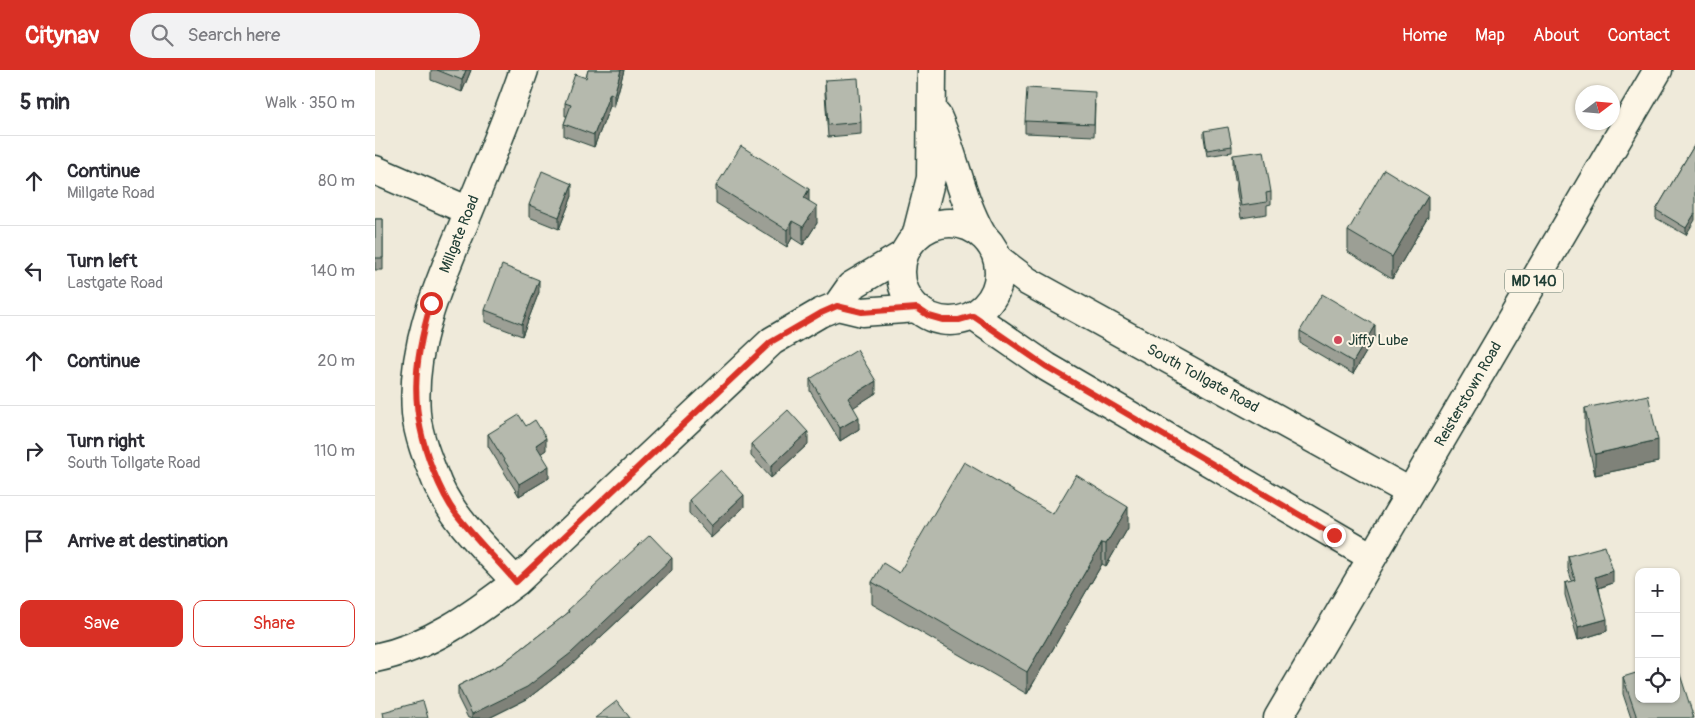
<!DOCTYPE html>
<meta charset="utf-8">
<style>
:root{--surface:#fff;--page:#f2f2f3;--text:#2b2b33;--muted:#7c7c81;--line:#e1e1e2;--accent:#d93025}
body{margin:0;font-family:Pangolin,sans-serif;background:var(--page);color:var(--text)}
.controls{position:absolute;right:15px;bottom:15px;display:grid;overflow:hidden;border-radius:10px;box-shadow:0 1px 4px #0004}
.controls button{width:45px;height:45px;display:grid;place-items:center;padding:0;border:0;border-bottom:1px solid var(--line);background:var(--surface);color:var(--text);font:25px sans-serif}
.compass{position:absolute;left:1200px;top:15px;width:45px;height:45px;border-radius:50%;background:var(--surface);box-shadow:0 1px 4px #0004;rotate:74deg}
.stop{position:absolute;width:15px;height:15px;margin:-11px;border:4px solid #d93025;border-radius:50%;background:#fff}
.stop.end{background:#d93025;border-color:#fff;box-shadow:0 1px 5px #0008}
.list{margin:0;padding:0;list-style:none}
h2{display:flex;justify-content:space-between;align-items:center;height:65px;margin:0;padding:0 20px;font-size:21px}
h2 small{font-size:16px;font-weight:400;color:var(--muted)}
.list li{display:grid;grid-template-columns:32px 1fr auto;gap:15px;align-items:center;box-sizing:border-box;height:90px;padding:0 20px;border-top:1px solid var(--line)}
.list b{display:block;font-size:19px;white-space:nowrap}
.list p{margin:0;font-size:16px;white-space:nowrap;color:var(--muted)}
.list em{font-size:16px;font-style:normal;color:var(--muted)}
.actions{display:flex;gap:10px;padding:15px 20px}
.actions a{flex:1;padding:11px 0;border:1px solid var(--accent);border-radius:10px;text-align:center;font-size:18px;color:var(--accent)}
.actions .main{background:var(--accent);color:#fff}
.icon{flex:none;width:28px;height:28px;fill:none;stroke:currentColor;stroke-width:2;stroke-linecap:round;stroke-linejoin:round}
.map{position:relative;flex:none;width:1320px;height:648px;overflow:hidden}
header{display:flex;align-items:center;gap:30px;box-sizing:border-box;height:70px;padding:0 25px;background:var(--accent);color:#fff}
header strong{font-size:24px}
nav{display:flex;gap:28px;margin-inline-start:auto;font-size:18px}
.search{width:350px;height:45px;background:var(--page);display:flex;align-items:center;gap:12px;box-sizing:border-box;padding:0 18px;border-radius:28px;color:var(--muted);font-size:19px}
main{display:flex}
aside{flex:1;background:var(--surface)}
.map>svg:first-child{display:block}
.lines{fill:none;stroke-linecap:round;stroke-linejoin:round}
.minor-casing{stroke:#1f3d34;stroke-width:31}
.tertiary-casing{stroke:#1f3d34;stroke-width:31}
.primary-casing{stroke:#1f3d34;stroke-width:31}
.minor{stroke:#fcf5e5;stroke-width:28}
.tertiary{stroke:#fcf5e5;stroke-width:28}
.primary{stroke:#fcf5e5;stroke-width:28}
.wall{fill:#9c9f95;stroke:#1f3d34}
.shaded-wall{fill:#7f8279;stroke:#1f3d34}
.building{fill:#b5b9ad;stroke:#1f3d34}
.route{stroke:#d93025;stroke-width:6}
.poi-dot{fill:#d1495b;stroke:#fcf5e5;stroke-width:2}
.labels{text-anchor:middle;stroke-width:4;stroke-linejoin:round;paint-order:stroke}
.shield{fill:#fcf5e5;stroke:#617469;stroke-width:1}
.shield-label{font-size:14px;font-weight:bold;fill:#1f3d34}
.street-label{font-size:15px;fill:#1f3d34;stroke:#fcf5e5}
.poi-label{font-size:15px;fill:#1f3d34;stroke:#fcf5e5;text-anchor:start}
</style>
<header>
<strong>Citynav</strong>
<div class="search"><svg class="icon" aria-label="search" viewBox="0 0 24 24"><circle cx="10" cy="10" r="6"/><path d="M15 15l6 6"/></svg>Search here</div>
<nav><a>Home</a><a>Map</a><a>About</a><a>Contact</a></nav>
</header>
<main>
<aside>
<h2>5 min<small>Walk · 350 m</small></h2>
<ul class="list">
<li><svg class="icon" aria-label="ahead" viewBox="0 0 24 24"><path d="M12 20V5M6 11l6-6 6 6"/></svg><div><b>Continue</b><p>Millgate Road</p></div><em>80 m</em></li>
<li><svg class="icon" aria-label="left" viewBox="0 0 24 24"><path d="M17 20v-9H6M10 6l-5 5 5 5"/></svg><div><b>Turn left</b><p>Lastgate Road</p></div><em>140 m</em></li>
<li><svg class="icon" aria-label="ahead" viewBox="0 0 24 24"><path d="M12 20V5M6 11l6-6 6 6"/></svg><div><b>Continue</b></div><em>20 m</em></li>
<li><svg class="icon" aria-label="right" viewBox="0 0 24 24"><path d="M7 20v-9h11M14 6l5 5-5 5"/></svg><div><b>Turn right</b><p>South Tollgate Road</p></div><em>110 m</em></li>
<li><svg class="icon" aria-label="arrive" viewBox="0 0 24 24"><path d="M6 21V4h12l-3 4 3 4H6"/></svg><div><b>Arrive at destination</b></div></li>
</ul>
<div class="actions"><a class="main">Save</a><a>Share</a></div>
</aside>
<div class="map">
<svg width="1320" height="648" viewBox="0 0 1320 648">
<rect width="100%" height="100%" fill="#efeada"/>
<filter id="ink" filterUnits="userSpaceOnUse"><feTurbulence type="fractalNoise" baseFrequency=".02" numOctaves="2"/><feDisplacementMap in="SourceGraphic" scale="10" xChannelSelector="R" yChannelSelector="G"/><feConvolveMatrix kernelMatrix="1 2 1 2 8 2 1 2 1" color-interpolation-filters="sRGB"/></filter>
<g filter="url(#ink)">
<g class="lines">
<defs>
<path id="minor" d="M0,100L94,141
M462,236L487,242L542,238
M141,512C114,482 80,452 63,415C54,393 43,367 41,343C36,276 62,218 87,158C108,106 131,54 149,0
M0,588C54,577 98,545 141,512L397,271L445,243L462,236L476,216L528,185"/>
<path id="tertiary" d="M562,46C580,86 585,126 607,165
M526 202a49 49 0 1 1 98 0a49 49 0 1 1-98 0Z
M542,163L556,108L557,0
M623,189L652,211L1035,422
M598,246L672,297L997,487"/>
<path id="primary" d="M903,648L1283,0"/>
</defs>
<!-- minor casing -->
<use href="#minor" class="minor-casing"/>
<!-- tertiary casing -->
<use href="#tertiary" class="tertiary-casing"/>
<!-- primary casing -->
<use href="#primary" class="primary-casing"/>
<!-- minor -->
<use href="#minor" class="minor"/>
<!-- tertiary -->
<use href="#tertiary" class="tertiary"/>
<!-- primary -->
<use href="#primary" class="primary"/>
</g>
<!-- wall -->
<path class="wall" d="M56,0H96L87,22L56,10Z
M213,0H249L239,37L235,36L219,77L189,66V54L192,46H190V33L211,8Z
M450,10L486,52V64L453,67L450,23Z
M720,34L719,66L650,63V51Z
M829,61L857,76V82L832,86L829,67Z
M1320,74L1311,165L1281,148V140Z
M858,85L896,122V134L892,135V144L866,148L858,97Z
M341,116L434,131L442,153L428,175L417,168L412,177L341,133Z
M197,126L184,159L154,147V135Z
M1053,147L1017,209L973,182V161Z
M0,149H8V200H0Z
M164,222L147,266L110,252V240Z
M925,261L1000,267L978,304L925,273Z
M435,309L501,323L478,337L484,359L465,371L435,321Z
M1210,338L1283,392L1220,405L1210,360Z
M151,356L171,380L166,383L174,408L144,426L113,376V364Z
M376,374H433L396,408L376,386Z
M314,430L369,437L336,468L314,443Z
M678,444L753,458L731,496L727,494L652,624L497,534V512L524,503Z
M1193,486L1238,513L1224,518L1232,561L1203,570L1190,525V513L1197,511L1193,499Z
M297,500L196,595L152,629L114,648H93L83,628V616L128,593L193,543V540Z
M1248,607L1319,648H1256L1248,624Z"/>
<!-- shaded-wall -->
<path class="shaded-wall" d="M91,0H96L87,22V10Z
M246,0H249L239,37V25Z
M235,23V36L219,77V65Z
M197,114V126L184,159V147Z
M434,119V137L429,128Z
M1053,126V147L1017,209V187Z
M442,136V153L428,175V157Z
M1320,143V150L1311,165V158Z
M417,151V168L412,177V160Z
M164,210V222L147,266V254Z
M1000,255V267L978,304V292Z
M501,311V323L473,341V328Z
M484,347V359L465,371V358Z
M433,362V374L396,408V396Z
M171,368V380L161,387V375Z
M1283,370V392L1220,405V384Z
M174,396V408L144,426V414Z
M369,425V437L336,468V456Z
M753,437V458L731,496V474Z
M727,473V494L652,624V602Z
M297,488V500L196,595L152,629L114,648H97V644Z
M1238,501V513L1220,519V507Z
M1232,549V561L1203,570V557Z"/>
<!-- building -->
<path class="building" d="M62,0H91L87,10Z
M213,0H246L239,25L235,23L219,65L189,54L196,35L190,33L200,4L211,8Z
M483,8L486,52L453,55L450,10Z
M652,18L720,22L719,54L650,51Z
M853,57L857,76L832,80L829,61Z
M1320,74V143L1311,158L1281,140Z
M366,76L434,119L429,128L442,136L428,157L417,151L412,160L341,116Z
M889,81L896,122L891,123L892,132L866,136L858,85Z
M1009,99L1053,126L1017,187L973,161Z
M167,101L197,114L184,147L154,135Z
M0,149H8V188H0Z
M127,195L164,210L147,254L110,240Z
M947,224L1000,255L978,292L925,261Z
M482,280L501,311L473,328L484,347L465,358L435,309Z
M1273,325L1283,370L1220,384L1210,338Z
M413,340L433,362L396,396L376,374Z
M144,345L151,356L160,350L171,368L161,375L174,396L144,414L113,364Z
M589,392L678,444L701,405L753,437L731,474L727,473L652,602L497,512L508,493L524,503Z
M346,400L369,425L336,456L314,430Z
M275,465L297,488L196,583L152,617L97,644L83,616L128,593L194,542L193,540Z
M1230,476L1238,501L1220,507L1232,549L1203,557L1190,513L1200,510L1193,486Z
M1301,592L1319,648H1262L1248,607L1264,602V629H1301Z
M48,631L53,648H9L8,642Z
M242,631L255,648H220Z"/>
</g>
<g class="lines" filter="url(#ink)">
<!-- route -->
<path class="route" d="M56,233C38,293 34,340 58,400C64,415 71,431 81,444C99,467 121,489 141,512L396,272L446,243L462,236L487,242L542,238L554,246L568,250H584L598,246L672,297L959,465"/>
</g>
<!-- markers -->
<circle class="poi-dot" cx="963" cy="270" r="5"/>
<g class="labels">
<!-- shield labels -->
<rect class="shield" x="1130" y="199.5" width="58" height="23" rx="4"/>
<g class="shield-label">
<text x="1159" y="216">MD 140</text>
</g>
<!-- street labels -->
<g class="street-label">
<text transform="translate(84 164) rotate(-68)" y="5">Millgate Road</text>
<text transform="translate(828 308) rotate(29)" y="5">South Tollgate Road</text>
<text transform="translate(1093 324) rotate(-60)" y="5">Reisterstown Road</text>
</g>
<!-- poi labels -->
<g class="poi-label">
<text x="973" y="275">Jiffy Lube</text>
</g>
</g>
</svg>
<div class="controls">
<button>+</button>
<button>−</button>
<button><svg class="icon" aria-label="locate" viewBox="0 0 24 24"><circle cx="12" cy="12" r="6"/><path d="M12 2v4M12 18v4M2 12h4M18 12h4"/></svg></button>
</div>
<svg class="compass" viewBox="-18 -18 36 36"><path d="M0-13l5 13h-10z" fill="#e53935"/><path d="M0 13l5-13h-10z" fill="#7c7c81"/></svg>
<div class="stop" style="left:56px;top:233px"></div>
<div class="stop end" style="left:959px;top:465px"></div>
</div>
</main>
